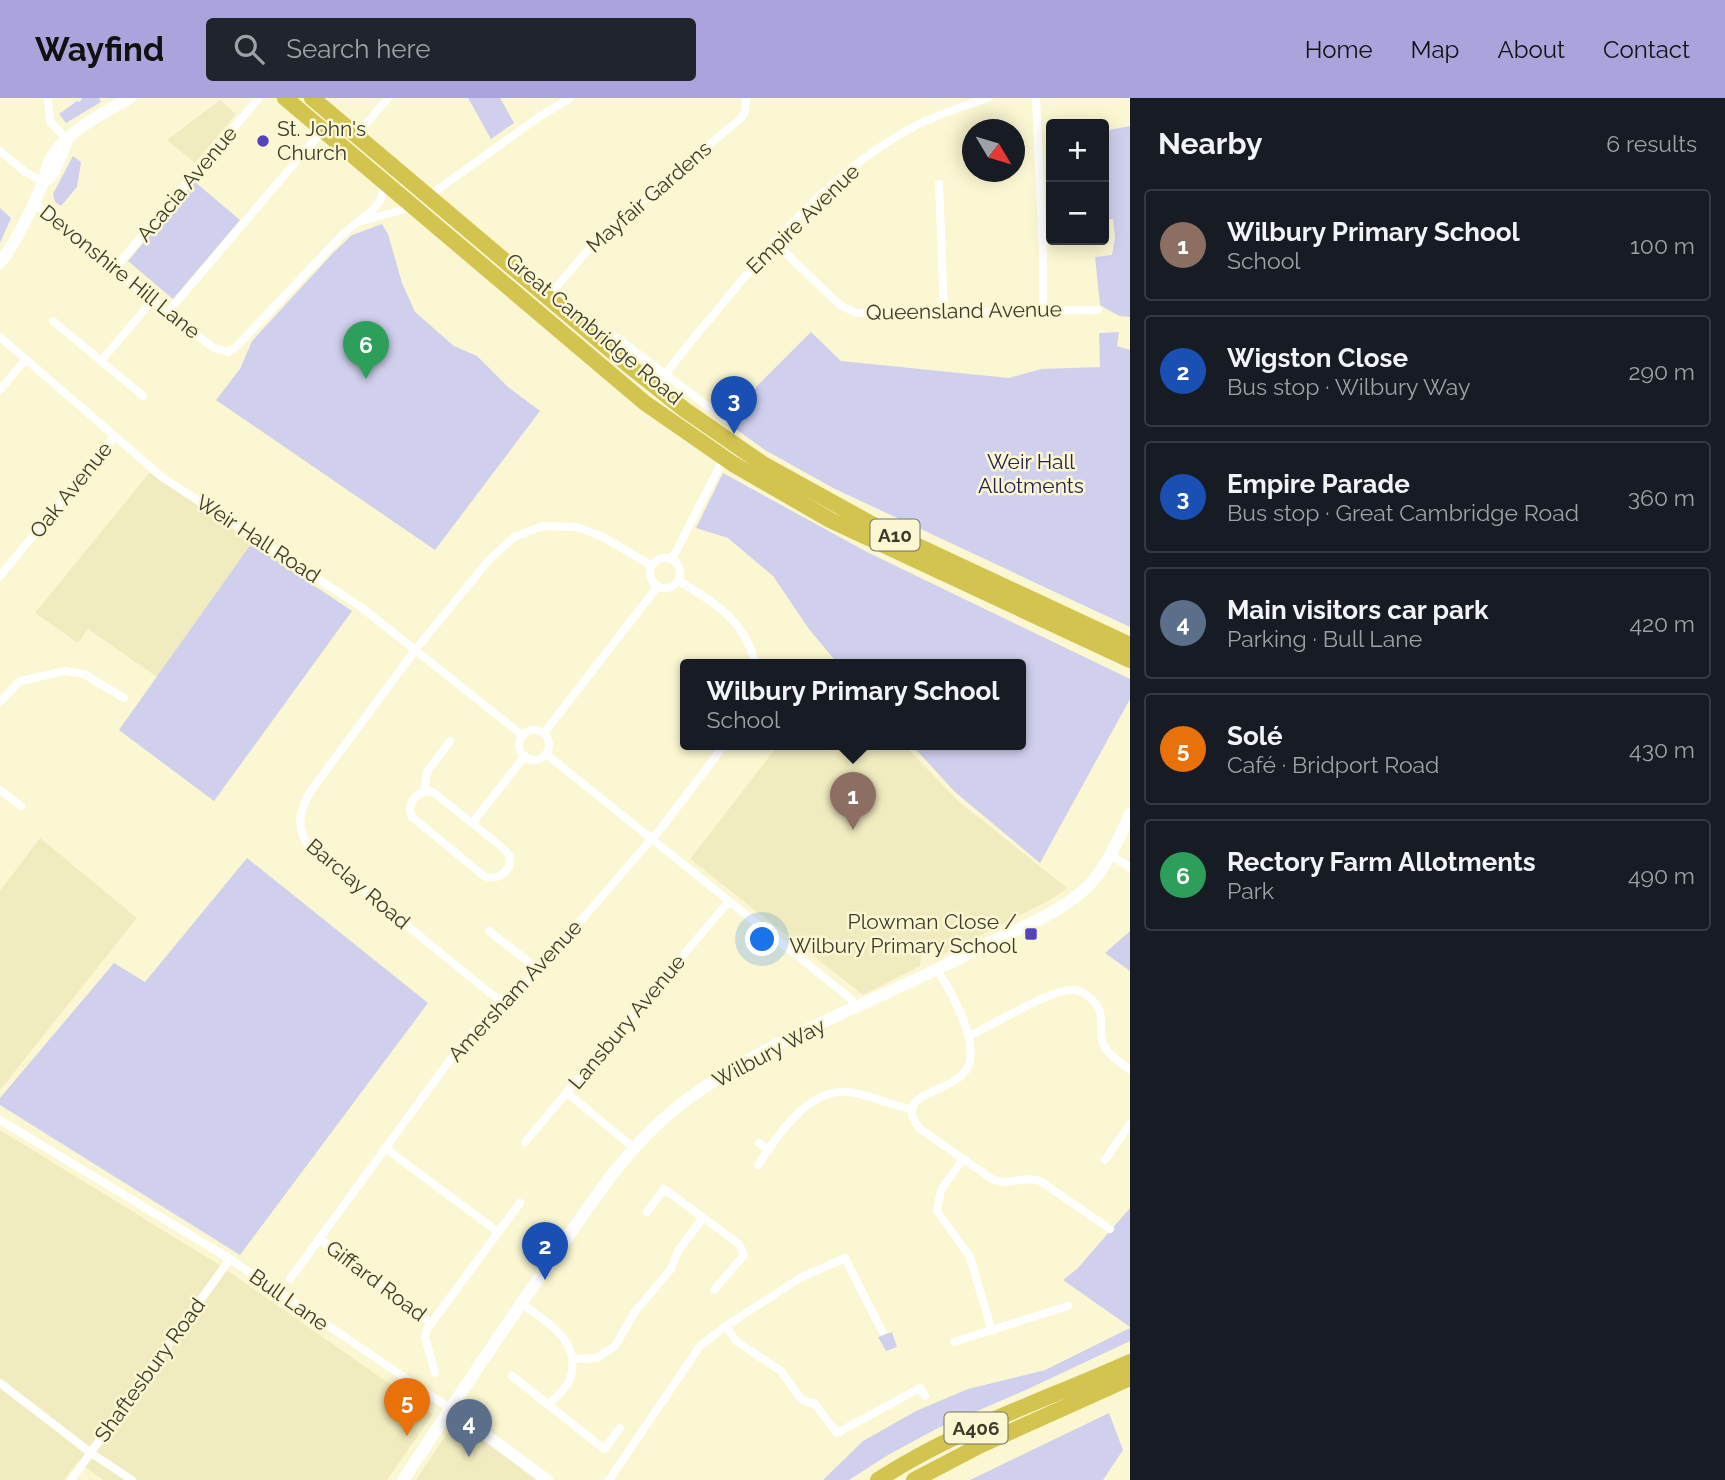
<!DOCTYPE html>
<meta charset="utf-8">
<style>
:root{--surface:#171b24;--page:#20242c;--text:#f1f3f6;--muted:#9ea1a6;--line:#363941;--accent:#aba3db}
body{margin:0;font-family:Raleway,sans-serif;background:var(--page);color:var(--text)}
.controls{position:absolute;right:21px;top:21px;display:grid;overflow:hidden;border-radius:7px;box-shadow:0 4px 18px #0003}
.controls button{width:63px;height:63px;display:grid;place-items:center;padding:0;border:0;border-bottom:2px solid var(--line);background:var(--surface);color:var(--text);font:35px sans-serif}
.compass{position:absolute;left:962px;top:21px;width:63px;height:63px;border-radius:50%;background:var(--surface);box-shadow:0 4px 18px #0003;rotate:128deg}
.you{position:absolute;left:763px;top:842px;width:24px;height:24px;margin:-18px;border:5px solid #fff;border-radius:50%;background:#1a73e8;box-shadow:0 0 0 10px #1a73e833}
.badge{display:grid;place-items:center;width:46px;height:46px;border-radius:50%;background:var(--accent);color:#fff;font-size:23px;font-weight:700}
.pin{position:absolute;translate:-50% -58px;filter:drop-shadow(0 2px 4px #0008)}
.pin::after{content:'';position:absolute;top:37px;width:24px;height:21px;background:inherit;clip-path:polygon(0 0,100% 0,50% 100%)}
.popup{position:absolute;left:680px;top:561px;width:346px;height:91px;box-sizing:border-box;display:grid;place-content:center;border-radius:7px;background:var(--surface);filter:drop-shadow(0 2px 5px #0005);font-size:23px;white-space:nowrap;color:var(--muted)}
.popup b{font-size:26px;color:var(--text)}
.popup::after{content:'';position:absolute;left:50%;top:100%;margin-left:-14px;border:14px solid transparent;border-top-color:var(--surface)}
.list{margin:0;padding:0;list-style:none}
h2{display:flex;justify-content:space-between;align-items:center;height:91px;margin:0;padding:0 28px;font-size:30px}
h2 small{font-size:23px;font-weight:400;color:var(--muted)}
.list li{display:grid;grid-template-columns:46px 1fr auto;gap:21px;align-items:center;box-sizing:border-box;height:112px;margin:0 14px 14px;padding:0 14px;border:2px solid var(--line);border-radius:7px}
.list b{display:block;font-size:26px;white-space:nowrap}
.list p{margin:0;font-size:23px;white-space:nowrap;color:var(--muted)}
.list em{font-size:23px;font-style:normal;color:var(--muted)}
.icon{flex:none;width:38px;height:38px;fill:none;stroke:currentColor;stroke-width:2;stroke-linecap:round;stroke-linejoin:round}
.map{position:relative;flex:none;width:1130px;height:1382px;overflow:hidden}
header{display:flex;align-items:center;gap:42px;box-sizing:border-box;height:98px;padding:0 35px;background:var(--accent);color:#111}
header strong{font-size:33px}
nav{display:flex;gap:38px;margin-inline-start:auto;font-size:24px}
.search{width:490px;height:63px;background:var(--page);display:flex;align-items:center;gap:18px;box-sizing:border-box;padding:0 24px;border-radius:7px;color:var(--muted);font-size:26px}
main{display:flex}
aside{flex:1;background:var(--surface)}
.map>svg:first-child{display:block}
.built{fill:#f1ecc0}
.green{fill:#d0d0ee}
.lines{fill:none;stroke-linecap:round;stroke-linejoin:round}
.street{stroke:#fff;stroke-width:8}
.secondary{stroke:#fff;stroke-width:12}
.highway{stroke:#d3c34f;stroke-width:16}
.poi-dot{fill:#5642ba;stroke:#fbf7d2;stroke-width:2.5}
.labels{text-anchor:middle;stroke-width:5;stroke-linejoin:round;paint-order:stroke}
.shield{fill:#fbf7d2;stroke:#75735e;stroke-width:2}
.shield-label{font-size:19px;font-weight:bold;fill:#3c3b2c}
.poi-label{font-size:21px;fill:#3c3b2c;stroke:#fbf7d2;text-anchor:start}
.street-label{font-size:21px;fill:#3c3b2c;stroke:#fbf7d2}
.park-label{font-size:21px;fill:#262150;stroke:#fbf7d2}
</style>
<header>
<strong>Wayfind</strong>
<div class="search"><svg class="icon" aria-label="search" viewBox="0 0 24 24"><circle cx="10" cy="10" r="6"/><path d="M15 15l6 6"/></svg>Search here</div>
<nav><a>Home</a><a>Map</a><a>About</a><a>Contact</a></nav>
</header>
<main>
<div class="map">
<svg width="1130" height="1382" viewBox="0 0 1130 1382">
<rect width="100%" height="100%" fill="#fbf7d2"/>
<!-- built -->
<path class="built" d="M220,2L236,16L195,65L167,42Z
M150,374L352,513L214,703L119,632L157,579L88,531L78,545L35,515Z
M779,646H903L958,703L1067,790L1050,802L940,858L936,857L933,849L922,851L920,868L863,897L690,761Z
M40,740L137,820L0,992V793Z
M0,1032L218,1166L433,1316L387,1382H103L78,1364L64,1382H0Z
M473,1333L539,1382H416L447,1335Z"/>
<!-- green -->
<path class="green" d="M82,0H99L101,4L66,25L59,16L77,3L80,4Z
M468,0H500L514,25L491,41Z
M1130,28V219L1119,218L1100,207L1095,159L1112,157L1115,139L1113,121L1104,122V33Z
M73,58L81,64L77,89L61,108L55,104L53,96Z
M195,84L240,122L173,201L128,163Z
M0,110L11,120L0,145Z
M382,126L388,136L402,185L415,214L454,248L477,258L508,289L540,313L435,452L216,302L240,271L252,243L333,155L352,137Z
M811,234L841,263L1009,280L1041,271L1100,269L1099,235L1119,234L1117,248L1130,252V529L833,390L765,352L736,331L752,306L755,290Z
M723,375L867,454L1130,581V601L1040,765L955,694L911,646H1021V566H838L809,531L773,478L728,440L696,430Z
M251,446L352,513L214,703L119,632Z
M247,760L428,905L240,1157L0,1007V1000L114,865L145,884Z
M1130,833V873L1105,855Z
M1130,1110V1229L1063,1182L1077,1171Z
M1130,1230V1243L1028,1291L936,1331L888,1357L849,1382H823L863,1343L916,1313L968,1291L1045,1272Z
M892,1234L897,1249L886,1253L878,1239Z
M1109,1315L1123,1352L1103,1382H970Z"/>
<g class="lines">
<!-- street -->
<path class="street" d="M48,0L50,23L67,42
M1036,0L1043,156V211
M356,38L388,0
M0,53L24,73L44,84
M939,86L944,213
M430,99L437,92L539,19L570,0
M34,105L167,215L214,250L228,254L235,250L344,135L375,110L381,101L384,84
M362,123L413,109
M774,144L840,207L856,215L1098,212
M114,171L259,0
M548,199L598,140L741,20L745,14L746,0
M167,215L323,32
M53,223L143,298
M0,239L162,379L361,509L522,637
M617,240L726,322
M101,263L152,203
M656,290C675,261 697,236 719,210C774,142 835,71 913,29C937,17 963,8 988,0
M0,292L26,261
M650 475a15 15 0 1 1 30 0a15 15 0 1 1-30 0Z
M672,461L724,360
M0,478L115,338
M678,482C716,507 743,519 756,566
M0,604L20,583L65,573L84,576L124,600
M519 647a15 15 0 1 1 30 0a15 15 0 1 1-30 0Z
M544,635L658,488
M546,656L851,901L856,911
M0,692L21,708
M424,693L427,674L450,643
M429,693L433,694L503,750L509,757L510,767C504,778 496,782 484,778L412,719C406,706 415,695 429,693Z
M473,724L525,658
M1110,756L1130,770
M489,833L539,872
M937,872C951,893 987,955 962,977C949,990 928,992 915,1004C909,1015 913,1021 919,1030L992,1081C1008,1089 1023,1077 1040,1083L1110,1131
M512,900L499,901L491,896L307,746C296,728 300,712 310,694L416,551L489,462L514,439L543,428L577,429L603,439L652,468
M969,938C991,928 1051,891 1072,892C1084,892 1096,903 1100,914C1102,921 1101,928 1101,936C1102,954 1116,961 1130,972
M567,995L634,1050
M0,1022L230,1161L451,1311
M525,1044L729,803
M759,1045L769,1052
M385,1050L498,1134
M963,1061L941,1092L937,1113L970,1159L992,1233
M1105,1062L1130,1026
M758,1067C778,1037 807,991 848,994C870,996 890,1008 912,1011
M647,1114L664,1091L739,1146L744,1157L714,1192
M319,1140L432,1226
M290,1181L463,944L499,908L517,896L663,728L725,646
M521,1205C546,1224 583,1243 570,1281C567,1290 556,1299 549,1306
M726,1228L800,1180L845,1160L882,1233
M954,1244L1068,1208
M573,1261L597,1260L615,1248L634,1215L671,1171L678,1153L703,1120
M435,1275L425,1239L427,1231L520,1105
M512,1278L604,1351L620,1330
M0,1285L91,1355L132,1382
M71,1382L230,1161
M609,1382L700,1248L726,1228L736,1243L781,1273L801,1301L806,1304L814,1305L837,1335L920,1290L925,1298"/>
<!-- secondary -->
<path class="secondary" d="M44,84L53,76L67,43
M0,165C17,142 30,115 41,89C47,77 46,64 55,54C74,29 104,15 130,0
M451,1311L547,1382
M403,1382C455,1304 506,1226 560,1150C593,1102 625,1053 670,1015C760,941 875,906 977,851C1015,831 1061,817 1091,785C1109,765 1119,739 1130,716"/>
<!-- highway -->
<path class="highway" d="M285,0L645,305L733,366L830,422L1130,562
M312,0L627,266L685,312L763,366L877,429L1130,547
M878,1382C956,1331 1046,1302 1130,1264
M914,1382L981,1347L1130,1280"/>
</g>
<!-- markers -->
<g class="poi-dot">
<circle cx="263" cy="43" r="7"/>
<rect x="1024" y="829" width="14" height="14" rx="3.5"/>
</g>
<g class="labels">
<!-- shield labels -->
<g class="shield">
<rect x="870.5" y="421.5" width="49" height="31" rx="5"/>
<rect x="944.5" y="1314.5" width="63" height="31" rx="5"/>
</g>
<g class="shield-label">
<text x="895" y="444">A10</text>
<text x="976" y="1337">A406</text>
</g>
<!-- poi labels -->
<g class="poi-label">
<text x="277" y="38">St. John's<tspan x="277" dy="24">Church</tspan></text>
<text x="1017" y="831" text-anchor="end">Plowman Close /<tspan x="1017" dy="24">Wilbury Primary School</tspan></text>
</g>
<!-- street labels -->
<g class="street-label">
<text transform="translate(187 86) rotate(-50)" y="7">Acacia Avenue</text>
<text transform="translate(649 99) rotate(-41)" y="7">Mayfair Gardens</text>
<text transform="translate(803 121) rotate(-44)" y="7">Empire Avenue</text>
<text transform="translate(120 174) rotate(39)" y="7">Devonshire Hill Lane</text>
<text transform="translate(964 213) rotate(-1)" y="7">Queensland Avenue</text>
<text transform="translate(594 231) rotate(40)" y="7">Great Cambridge Road</text>
<text transform="translate(71 392) rotate(-51)" y="7">Oak Avenue</text>
<text transform="translate(258 441) rotate(33)" y="7">Weir Hall Road</text>
<text transform="translate(358 786) rotate(40)" y="7">Barclay Road</text>
<text transform="translate(515 893) rotate(-47)" y="7">Amersham Avenue</text>
<text transform="translate(627 924) rotate(-50)" y="7">Lansbury Avenue</text>
<text transform="translate(769 955) rotate(-28)" y="7">Wilbury Way</text>
<text transform="translate(376 1183) rotate(37)" y="7">Giffard Road</text>
<text transform="translate(289 1202) rotate(35)" y="7">Bull Lane</text>
<text transform="translate(150 1272) rotate(-54)" y="7">Shaftesbury Road</text>
</g>
<!-- park labels -->
<g class="park-label">
<text x="1031" y="371">Weir Hall<tspan x="1031" dy="24">Allotments</tspan></text>
</g>
</g>
</svg>
<div class="controls">
<button>+</button>
<button>−</button>
</div>
<svg class="compass" viewBox="-18 -18 36 36"><path d="M0-13l5 13h-10z" fill="#e53935"/><path d="M0 13l5-13h-10z" fill="#9ea1a6"/></svg>
<div class="you"></div>
<div class="pin badge" style="left:853px;top:732px;background:#8d6e63">1</div>
<div class="popup"><b>Wilbury Primary School</b>School</div>
<div class="pin badge" style="left:545px;top:1182px;background:#1a4fb4">2</div>
<div class="pin badge" style="left:734px;top:336px;background:#1a4fb4">3</div>
<div class="pin badge" style="left:469px;top:1359px;background:#5c6f8a">4</div>
<div class="pin badge" style="left:407px;top:1338px;background:#e8710a">5</div>
<div class="pin badge" style="left:366px;top:281px;background:#2e9e5b">6</div>
</div>
<aside>
<h2>Nearby<small>6 results</small></h2>
<ul class="list">
<li><span class="badge" style="background:#8d6e63">1</span><div><b>Wilbury Primary School</b><p>School</p></div><em>100 m</em></li>
<li><span class="badge" style="background:#1a4fb4">2</span><div><b>Wigston Close</b><p>Bus stop · Wilbury Way</p></div><em>290 m</em></li>
<li><span class="badge" style="background:#1a4fb4">3</span><div><b>Empire Parade</b><p>Bus stop · Great Cambridge Road</p></div><em>360 m</em></li>
<li><span class="badge" style="background:#5c6f8a">4</span><div><b>Main visitors car park</b><p>Parking · Bull Lane</p></div><em>420 m</em></li>
<li><span class="badge" style="background:#e8710a">5</span><div><b>Solé</b><p>Café · Bridport Road</p></div><em>430 m</em></li>
<li><span class="badge" style="background:#2e9e5b">6</span><div><b>Rectory Farm Allotments</b><p>Park</p></div><em>490 m</em></li>
</ul>
</aside>
</main>
